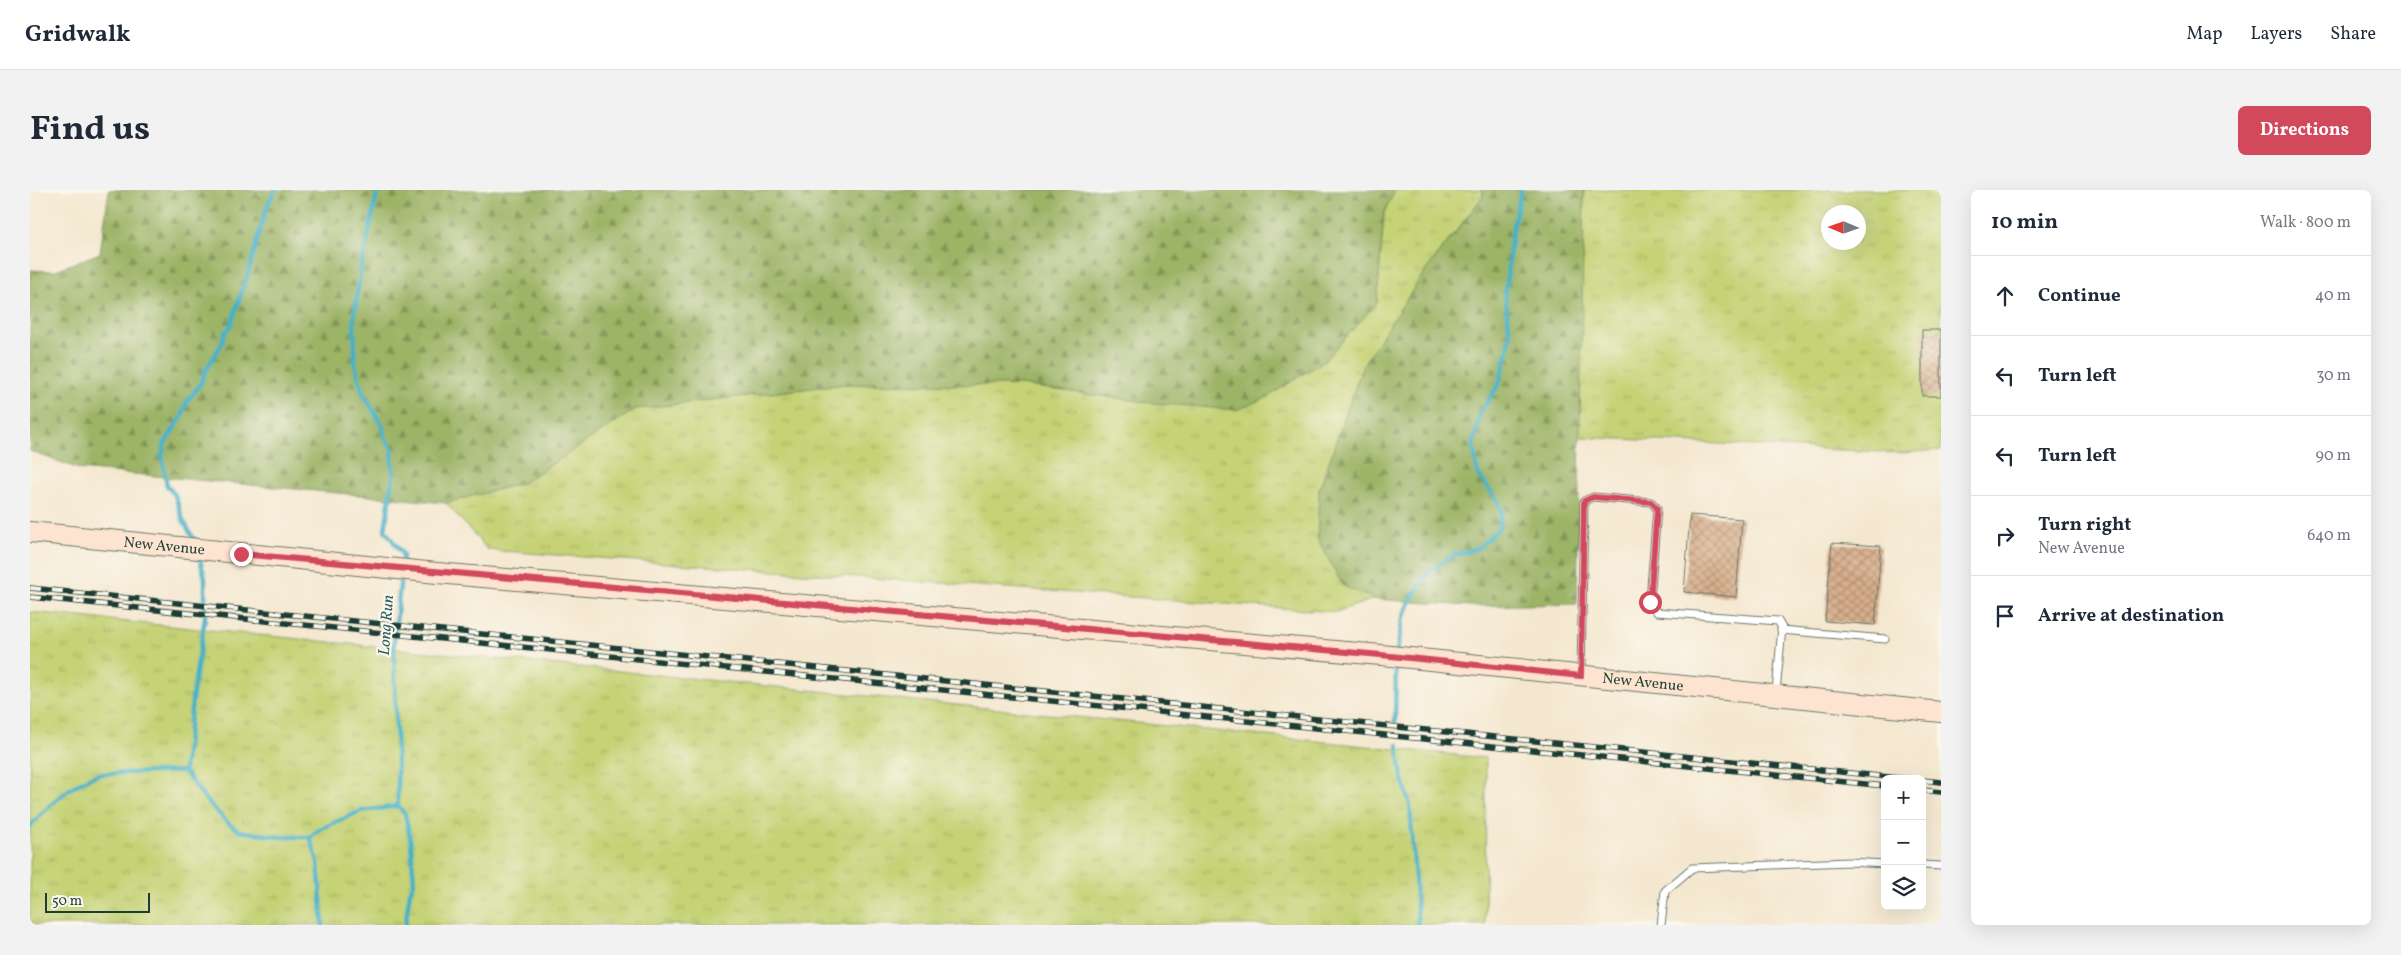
<!DOCTYPE html>
<meta charset="utf-8">
<style>
:root{--surface:#fff;--page:#f2f2f3;--text:#1f2937;--muted:#747a83;--line:#e0e1e3;--accent:#d1495b}
body{margin:0;font-family:Vollkorn,serif;background:var(--page);color:var(--text)}
.controls{position:absolute;right:15px;bottom:15px;display:grid;overflow:hidden;border-radius:8px;box-shadow:0 5px 20px #0002}
.controls button{width:45px;height:45px;display:grid;place-items:center;padding:0;border:0;border-bottom:1px solid var(--line);background:var(--surface);color:var(--text);font:25px sans-serif}
.compass{position:absolute;left:1791px;top:15px;width:45px;height:45px;border-radius:50%;background:var(--surface);box-shadow:0 5px 20px #0002;rotate:272deg}
.scale{position:absolute;left:15px;bottom:12px;width:105px;box-sizing:border-box;padding-left:5px;border:2px solid #1f3d34;border-top:0;font-size:14px;line-height:18px;white-space:nowrap;color:#1f3d34;-webkit-text-stroke:4px #fbf7ec;paint-order:stroke}
.stop{position:absolute;width:15px;height:15px;margin:-11px;border:4px solid #d1495b;border-radius:50%;background:#fff}
.stop.end{background:#d1495b;border-color:#fff;box-shadow:0 1px 5px #0008}
.list{margin:0;padding:0;list-style:none}
h2{display:flex;justify-content:space-between;align-items:center;height:65px;margin:0;padding:0 20px;font-size:21px}
h2 small{font-size:16px;font-weight:400;color:var(--muted)}
.list li{display:grid;grid-template-columns:32px 1fr auto;gap:15px;align-items:center;box-sizing:border-box;height:80px;padding:0 20px;border-top:1px solid var(--line)}
.list b{display:block;font-size:19px;white-space:nowrap}
.list p{margin:0;font-size:16px;white-space:nowrap;color:var(--muted)}
.list em{font-size:16px;font-style:normal;color:var(--muted)}
.icon{flex:none;width:28px;height:28px;fill:none;stroke:currentColor;stroke-width:2;stroke-linecap:round;stroke-linejoin:round}
.map{position:relative;flex:none;width:1911px;height:735px;overflow:hidden;border-radius:8px}
header{display:flex;align-items:center;gap:30px;box-sizing:border-box;height:70px;padding:0 25px;background:var(--surface);border-bottom:1px solid var(--line)}
header strong{font-size:24px}
nav{display:flex;gap:28px;margin-inline-start:auto;font-size:18px}
.intro{display:flex;align-items:center;justify-content:space-between;box-sizing:border-box;height:120px;padding:0 30px}
h1{margin:0;font-size:35px}
.button{padding:12px 22px;border-radius:8px;background:var(--accent);color:#fff;font-size:18px;font-weight:700}
main{display:flex;gap:30px;padding:0 30px}
aside{flex:1;background:var(--surface);border-radius:8px;box-shadow:0 5px 20px #0002}
.map>svg:first-child{display:block}
.grass{fill:url(#grass-tufts);stroke:#728854;fill-rule:evenodd}
.forest{fill:url(#forest-firs);stroke:#5e784d}
.lines{fill:none;stroke-linecap:round;stroke-linejoin:round}
.stream{stroke:#46b1c5;stroke-width:4.5}
.building{fill:url(#building-cross-hatch)}
.service-casing{stroke:#6a786a;stroke-width:9}
.secondary-casing{stroke:#6a786a;stroke-width:22}
.service{stroke:#fff;stroke-width:7}
.secondary{stroke:#fde4d0;stroke-width:20}
.rail-casing{stroke:#1f3d34;stroke-width:5.5}
.rail{stroke:#fbf7ec;stroke-width:4;stroke-dasharray:11;stroke-linecap:butt}
.route{stroke:#d1495b;stroke-width:6}
.labels{text-anchor:middle;stroke-width:4.5;stroke-linejoin:round;paint-order:stroke}
.street-label{font-size:15px;fill:#1f3d34;stroke:#fbf7ec}
.water-label{font-size:16px;font-style:italic;fill:#2b6060;stroke:#fbf7ec}
</style>
<header>
<strong>Gridwalk</strong>
<nav><a>Map</a><a>Layers</a><a>Share</a></nav>
</header>
<div class="intro"><h1>Find us</h1><a class="button">Directions</a></div>
<main>
<div class="map">
<svg width="1911" height="735" viewBox="0 0 1911 735">
<defs>
<pattern id="grass-tufts" width="24" height="20" patternUnits="userSpaceOnUse" patternTransform="scale(1.25)"><rect width="24" height="20" fill="#c5d274"/><path d="M3 7l-1-3M5 7V3M7 7l1-3M15 17l-1-3M17 17v-4M19 17l1-3" fill="none" stroke="#a9b565"/></pattern>
<pattern id="forest-firs" width="22" height="20" patternUnits="userSpaceOnUse" patternTransform="scale(1.25)"><rect width="22" height="20" fill="#9cb466"/><path d="M5 1l3.5 6h-7zM16 11l3.5 6h-7z" fill="#7f9455"/></pattern>
<pattern id="building-cross-hatch" width="8" height="8" patternUnits="userSpaceOnUse" patternTransform="scale(1.25)"><rect width="8" height="8" fill="#d9af8c"/><path d="M0 0l8 8M0 8l8-8" fill="none" stroke="#af9073"/></pattern>
</defs>
<rect width="100%" height="100%" fill="#fbf7ec"/>
<filter id="ink" filterUnits="userSpaceOnUse"><feTurbulence type="fractalNoise" baseFrequency=".02" numOctaves="2"/><feDisplacementMap in="SourceGraphic" scale="10" xChannelSelector="R" yChannelSelector="G"/><feConvolveMatrix kernelMatrix="1 2 1 2 8 2 1 2 1" color-interpolation-filters="sRGB"/></filter>
<filter id="wash" filterUnits="userSpaceOnUse"><feTurbulence type="fractalNoise" baseFrequency=".0096" numOctaves="4" result="noise"/><feDisplacementMap in="SourceGraphic" scale="20" xChannelSelector="R" yChannelSelector="G"/><feGaussianBlur stdDeviation="1.12" result="paint"/><feColorMatrix in="noise" values="0 0 0 0 0 0 0 0 0 0 0 0 0 0 0 0 0 1.4 0 .05"/><feComposite in="paint" operator="in"/></filter>
<g filter="url(#wash)">
<rect width="100%" height="100%" fill="#f4e7cf"/>
<!-- grass -->
<path class="grass" d="M1365,0H1453V6L1396,80L1333,175L1289,300L1313,395L1344,409L1306,422L458,360L416,313L500,288L606,219L815,194L991,195L1122,213L1347,113L1354,23Z
M1554,0H1911V260L1871,263L1549,247ZM1798,22H1828V52H1798Z
M0,422L1456,568L1455,735H0Z"/>
<!-- forest -->
<path class="forest" d="M79,0H1365L1354,23L1347,113L1295,170L1236,208L1206,220L1122,213L991,195L815,194L606,219L493,293L416,313L49,279L0,261V80L23,81L70,63Z
M1453,0H1554L1547,414L1439,416L1344,409L1313,396L1287,348L1289,300L1333,175L1396,80L1453,7Z"/>
<g class="lines">
<!-- stream -->
<path class="stream" d="M348,0L331,78L324,127L325,174L332,201L353,237L356,250L362,258L363,286L355,340L373,365L372,375
M166,353L153,330L145,305L137,296L132,266L135,253L152,226L156,213L171,193L175,181L192,153L195,142L200,137L220,77L236,18L245,0
M371,385L364,453L368,616L375,624L381,653L384,693L380,702L375,735
M1367,461L1373,428L1384,404L1398,383L1421,366L1448,358L1469,338L1471,321L1468,311L1448,284L1443,255L1450,223L1469,194L1478,160L1480,145L1475,106L1482,42L1491,0
M1365,533L1366,471
M1368,555L1372,586L1380,615L1388,735
M154,581L163,502L175,428V388L169,366
M154,581L175,609L197,632L209,641L250,647H280L290,639L331,621L368,616
M0,636C21,614 40,594 69,584L154,581
M280,647L288,672L293,735"/>
</g>
<g id="blocks">
<!-- building -->
<path class="building" d="M1892,140H1911V206H1892Z
M1660,325L1712,329L1706,407L1654,402Z
M1802,353L1851,356L1845,435L1795,431Z"/>
</g>
</g>
<g filter="url(#ink)">
<use href="#blocks" fill-opacity="0" stroke="#6a786a" stroke-width="1"/>
<g class="lines">
<defs>
<path id="service" d="M1751,440L1855,449
M1551,485L1554,311L1563,307L1621,312L1627,318L1620,411L1627,422L1748,431L1752,438L1746,502
M1892,675L1911,676
M1631,735L1635,701L1662,678L1819,672L1855,674"/>
<g id="secondary">
<path id="s1" d="M0,342L407,383L1351,465L1911,522"/>
</g>
</defs>
<!-- service casing -->
<use href="#service" class="service-casing"/>
<!-- secondary casing -->
<use href="#secondary" class="secondary-casing"/>
<!-- service -->
<use href="#service" class="service"/>
<!-- secondary -->
<use href="#secondary" class="secondary"/>
<defs>
<path id="rail" d="M0,398L1879,589
M0,407L1855,596
M1892,590L1911,592
M1892,600L1911,602"/>
</defs>
<!-- rail casing -->
<use href="#rail" class="rail-casing"/>
<!-- rail -->
<use href="#rail" class="rail"/>
</g>
</g>
<g class="lines" filter="url(#ink)">
<!-- route -->
<path class="route" d="M211,364L1351,465L1551,486L1554,311L1563,307L1621,312L1627,318L1620,412"/>
</g>
<g class="labels">
<!-- street labels -->
<g class="street-label">
<text dy="5" stroke="none"><textPath href="#s1" startOffset="135">New Avenue</textPath></text>
<text dy="5" stroke="none"><textPath href="#s1" startOffset="1620">New Avenue</textPath></text>
</g>
<!-- water labels -->
<g class="water-label">
<text transform="translate(355 435) rotate(-86)" y="6">Long Run</text>
</g>
</g>
</svg>
<div class="controls">
<button>+</button>
<button>−</button>
<button><svg class="icon" aria-label="layers" viewBox="0 0 24 24"><path d="M12 4l9 5-9 5-9-5zM3 14l9 5 9-5"/></svg></button>
</div>
<svg class="compass" viewBox="-18 -18 36 36"><path d="M0-13l5 13h-10z" fill="#e53935"/><path d="M0 13l5-13h-10z" fill="#747a83"/></svg>
<div class="scale">50 m</div>
<div class="stop" style="left:1620px;top:412px"></div>
<div class="stop end" style="left:211px;top:364px"></div>
</div>
<aside>
<h2>10 min<small>Walk · 800 m</small></h2>
<ul class="list">
<li><svg class="icon" aria-label="ahead" viewBox="0 0 24 24"><path d="M12 20V5M6 11l6-6 6 6"/></svg><div><b>Continue</b></div><em>40 m</em></li>
<li><svg class="icon" aria-label="left" viewBox="0 0 24 24"><path d="M17 20v-9H6M10 6l-5 5 5 5"/></svg><div><b>Turn left</b></div><em>30 m</em></li>
<li><svg class="icon" aria-label="left" viewBox="0 0 24 24"><path d="M17 20v-9H6M10 6l-5 5 5 5"/></svg><div><b>Turn left</b></div><em>90 m</em></li>
<li><svg class="icon" aria-label="right" viewBox="0 0 24 24"><path d="M7 20v-9h11M14 6l5 5-5 5"/></svg><div><b>Turn right</b><p>New Avenue</p></div><em>640 m</em></li>
<li><svg class="icon" aria-label="arrive" viewBox="0 0 24 24"><path d="M6 21V4h12l-3 4 3 4H6"/></svg><div><b>Arrive at destination</b></div></li>
</ul>
</aside>
</main>
